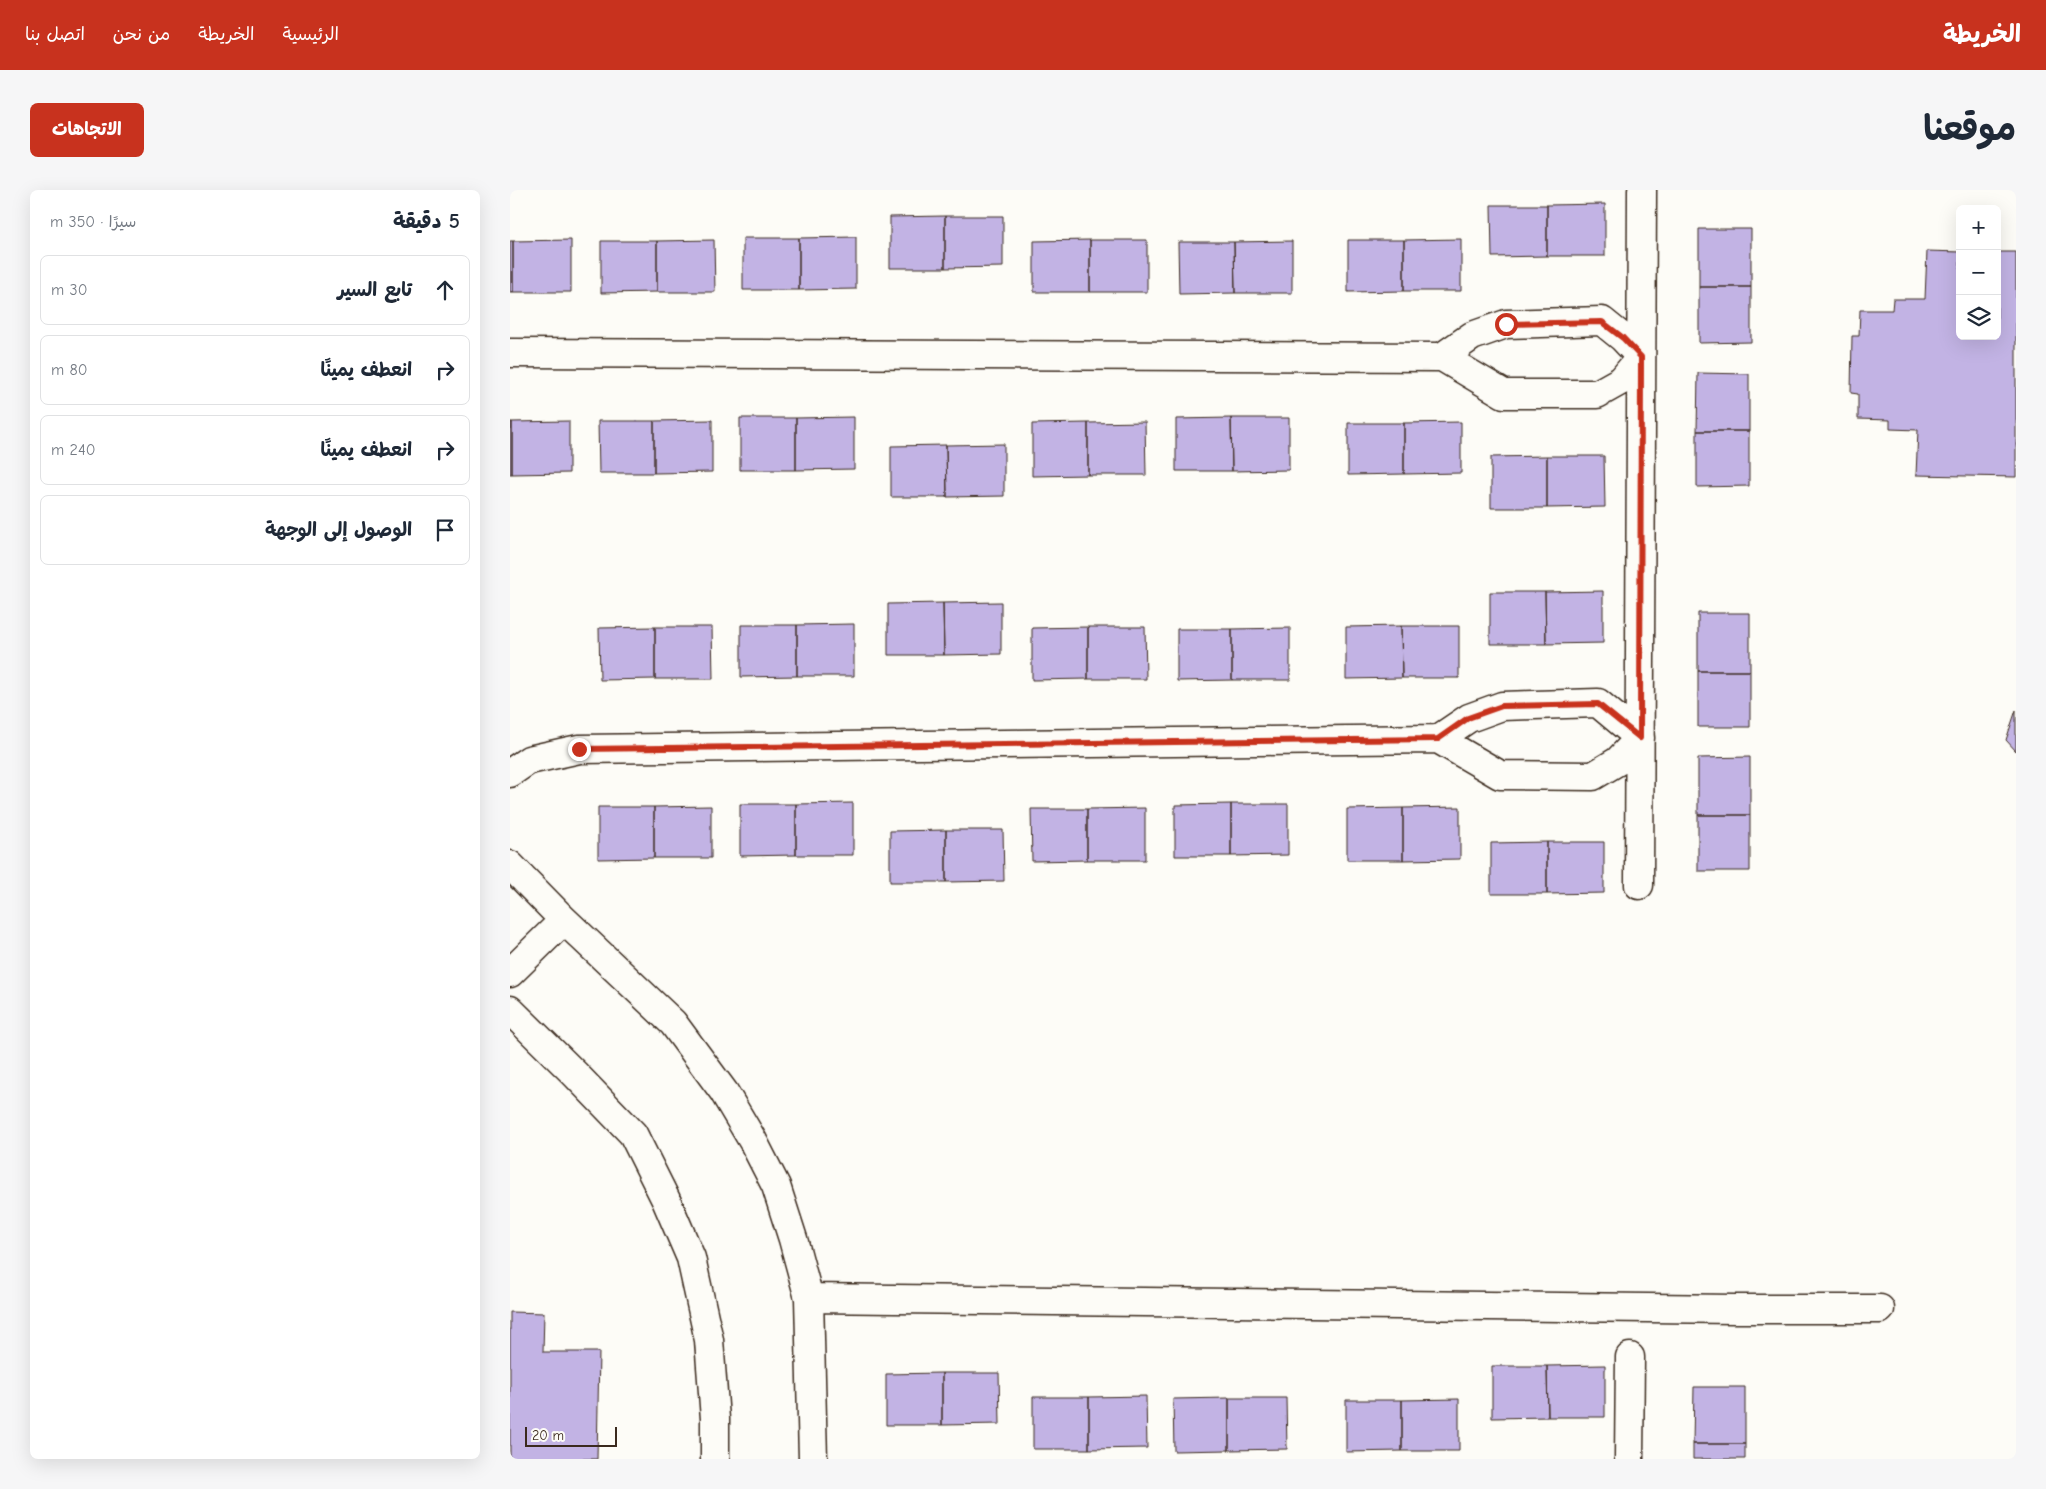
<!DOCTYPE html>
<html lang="ar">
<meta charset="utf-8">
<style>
:root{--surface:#fff;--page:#f6f6f7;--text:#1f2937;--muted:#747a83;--line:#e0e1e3;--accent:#c8321e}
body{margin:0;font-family:"Comic Neue","Playpen Sans Arabic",sans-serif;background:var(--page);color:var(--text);direction:rtl}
.controls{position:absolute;right:15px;top:15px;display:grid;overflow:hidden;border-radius:8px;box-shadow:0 5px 20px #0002}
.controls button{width:45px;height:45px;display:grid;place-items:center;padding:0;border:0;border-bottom:1px solid var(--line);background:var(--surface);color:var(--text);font:25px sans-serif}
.scale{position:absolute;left:15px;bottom:12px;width:92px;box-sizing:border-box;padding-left:5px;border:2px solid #3b2a1e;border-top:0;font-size:14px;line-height:18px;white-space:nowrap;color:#3b2a1e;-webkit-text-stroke:4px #fdfcf7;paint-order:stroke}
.stop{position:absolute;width:15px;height:15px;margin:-11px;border:4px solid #c8321e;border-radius:50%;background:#fff}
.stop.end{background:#c8321e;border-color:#fff;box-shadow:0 1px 5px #0008}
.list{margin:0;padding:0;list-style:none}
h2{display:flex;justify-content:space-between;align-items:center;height:65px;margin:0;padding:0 20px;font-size:21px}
h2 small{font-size:16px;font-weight:400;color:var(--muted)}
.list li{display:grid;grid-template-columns:32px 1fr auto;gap:15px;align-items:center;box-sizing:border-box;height:70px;margin:0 10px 10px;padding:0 10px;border:1px solid var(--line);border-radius:8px}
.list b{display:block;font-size:19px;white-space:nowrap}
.list em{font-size:16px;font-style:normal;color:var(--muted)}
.icon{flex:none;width:28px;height:28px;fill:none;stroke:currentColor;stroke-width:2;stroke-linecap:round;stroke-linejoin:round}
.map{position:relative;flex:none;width:1506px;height:1269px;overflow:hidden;direction:ltr;border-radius:8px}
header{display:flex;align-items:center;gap:30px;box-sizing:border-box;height:70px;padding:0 25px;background:var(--accent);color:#fff}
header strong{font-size:24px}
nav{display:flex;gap:28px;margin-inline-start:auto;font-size:18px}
.intro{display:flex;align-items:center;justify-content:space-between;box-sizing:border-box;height:120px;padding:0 30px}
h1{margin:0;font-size:35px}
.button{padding:12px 22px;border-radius:8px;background:var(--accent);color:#fff;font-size:18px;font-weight:700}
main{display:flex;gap:30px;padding:0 30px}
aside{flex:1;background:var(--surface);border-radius:8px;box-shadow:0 5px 20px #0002}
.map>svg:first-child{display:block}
.building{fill:#c2b3e4;stroke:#3b2a1e}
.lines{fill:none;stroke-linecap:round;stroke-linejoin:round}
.minor-casing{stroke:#3b2a1e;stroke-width:31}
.major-casing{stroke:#3b2a1e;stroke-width:31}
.minor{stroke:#fdfcf7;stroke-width:28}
.major{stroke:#fdfcf7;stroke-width:28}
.route{stroke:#c8321e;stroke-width:6}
</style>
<header>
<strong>الخريطة</strong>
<nav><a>الرئيسية</a><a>الخريطة</a><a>من نحن</a><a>اتصل بنا</a></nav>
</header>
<div class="intro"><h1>موقعنا</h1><a class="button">الاتجاهات</a></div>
<main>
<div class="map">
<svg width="1506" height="1269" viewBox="0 0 1506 1269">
<rect width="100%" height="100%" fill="#fdfcf7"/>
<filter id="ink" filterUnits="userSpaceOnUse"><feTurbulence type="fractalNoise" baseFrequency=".02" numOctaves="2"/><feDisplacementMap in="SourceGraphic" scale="10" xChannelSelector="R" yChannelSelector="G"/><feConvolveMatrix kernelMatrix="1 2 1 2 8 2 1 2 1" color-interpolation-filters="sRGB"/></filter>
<g filter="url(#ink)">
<!-- building -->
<path class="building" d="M1095,14V66H1037V15Z
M981,15H1037V66L982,67Z
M435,26V78H380V27Z
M435,26H493V77L435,78Z
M1189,39H1241V97H1189Z
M346,47V99L289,100V48Z
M233,48H289V100H233Z
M951,49V101H894V50Z
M61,50V102H3V51Z
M204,50L205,102H147V51Z
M580,50H637V102H580Z
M580,50V102H524V51Z
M838,50H894V101L838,102Z
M0,51H3V102H0Z
M91,51H147V102L91,103Z
M782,51V103H725L724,52Z
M668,52H724L725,103L669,104Z
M1417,61L1450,62V146H1487V62H1506V287L1406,285L1408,240L1380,239V230L1348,229V204L1341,203L1342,146H1349L1350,120H1382L1383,109H1415Z
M1189,97H1241V152L1189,153Z
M1188,183L1239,184V241H1187Z
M344,227V279L286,280V228Z
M230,228H286V280H230Z
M721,228L722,281H666V229Z
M721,228H779V280L722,281Z
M202,230V282L144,283V231Z
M59,231V283L2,284V232Z
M88,231H144V283H89Z
M0,232H2V284H0Z
M635,232L636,285H578V233Z
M951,232V283L894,284V233Z
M578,233V285L522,286V234Z
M838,233H894V284L838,285Z
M1187,241H1239V296L1187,297Z
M494,254V306L437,307L436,255Z
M436,255L437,307H381V256Z
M1037,266V318H981V267Z
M1037,266H1094L1095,317L1037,318Z
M1093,401V453L1036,454L1035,402Z
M980,402H1035L1036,454H980Z
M491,412V464L434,465L433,413Z
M433,413L434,465H378V414Z
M1188,423H1240V481H1188Z
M344,434V486H287V435Z
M231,435H287V486L231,487Z
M891,436L892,488L836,489V437Z
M891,436H949V488H892Z
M145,437V489L90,490L89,438Z
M145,437H202L203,489H145Z
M578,437H635L636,489H578Z
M578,437V489L522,490V438Z
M780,438V490H722V439Z
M667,439H722V490L667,491Z
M1188,481H1240V537H1188Z
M1506,520V561L1496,550Z
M1240,567V625H1188V568Z
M343,613V665H286V614Z
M230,614H286V665L230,666Z
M721,614V666H665V615Z
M721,614H778V665L721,666Z
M201,616V668H144V617Z
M88,617H144V668L88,669Z
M950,617V669L893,670V618Z
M635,618V670H577V619Z
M893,618V670H837V619Z
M521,619H577V670L522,671Z
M1188,625H1240V681H1188Z
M436,640V692H380V641Z
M436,640H493L494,691L436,692Z
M1037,652V704H981V653Z
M1037,652H1094V703L1037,704Z
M0,1122L34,1123L33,1162H89L87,1269H0Z
M1095,1175V1227H1038L1037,1176Z
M982,1176H1037L1038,1227L982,1228Z
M432,1183H489L490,1234L432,1235Z
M432,1183V1235H376V1184Z
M1184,1197H1235V1254H1183Z
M636,1206L637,1258L579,1259V1207Z
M523,1207H579V1259H523Z
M719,1208H776L777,1259L719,1260Z
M719,1208V1260L664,1261L663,1209Z
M949,1209V1261H892V1210Z
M836,1210H892V1261L836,1262Z
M1183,1254H1235V1269H1183Z"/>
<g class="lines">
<defs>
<path id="minor" d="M0,163L932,167L994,204H1087L1112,190L1131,167L1113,148L1092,131L996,134L962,146L932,167
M0,583L19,570L69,559L928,549L990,585L1083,586L1108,571L1130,548L1088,513L992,516L959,528L928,549
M0,675L54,730L163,833L214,902L243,951L266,996L283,1049L299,1108L303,1269
M1129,695L1132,0
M0,783L54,730
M299,1108L1225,1119H1370
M1119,1269L1120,1167"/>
<path id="major" d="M0,820L65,884L123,944L156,1010L181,1068L199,1150L205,1229V1269"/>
</defs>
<!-- minor casing -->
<use href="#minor" class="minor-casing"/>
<!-- major casing -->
<use href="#major" class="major-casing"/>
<!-- minor -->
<use href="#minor" class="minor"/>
<!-- major -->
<use href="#major" class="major"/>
</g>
</g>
<g class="lines" filter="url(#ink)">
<!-- route -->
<path class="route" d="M69,559L928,549L958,528L992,516L1088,514L1130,548L1131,167L1113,148L1092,132L996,134"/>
</g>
</svg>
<div class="controls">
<button>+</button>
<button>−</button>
<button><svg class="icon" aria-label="layers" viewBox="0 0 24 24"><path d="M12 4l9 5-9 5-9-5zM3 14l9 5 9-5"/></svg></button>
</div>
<div class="scale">20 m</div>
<div class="stop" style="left:996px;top:134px"></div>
<div class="stop end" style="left:69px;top:559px"></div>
</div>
<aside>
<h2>5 دقيقة<small>سيرًا · 350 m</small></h2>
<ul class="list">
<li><svg class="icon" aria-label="ahead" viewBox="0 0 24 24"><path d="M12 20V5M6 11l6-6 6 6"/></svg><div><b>تابع السير</b></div><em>30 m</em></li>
<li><svg class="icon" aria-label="right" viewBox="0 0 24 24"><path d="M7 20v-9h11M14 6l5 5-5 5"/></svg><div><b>انعطف يمينًا</b></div><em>80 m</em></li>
<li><svg class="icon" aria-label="right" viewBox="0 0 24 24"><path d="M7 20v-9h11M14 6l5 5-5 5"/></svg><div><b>انعطف يمينًا</b></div><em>240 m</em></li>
<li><svg class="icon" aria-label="arrive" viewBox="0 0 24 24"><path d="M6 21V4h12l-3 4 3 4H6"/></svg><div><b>الوصول إلى الوجهة</b></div></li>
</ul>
</aside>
</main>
